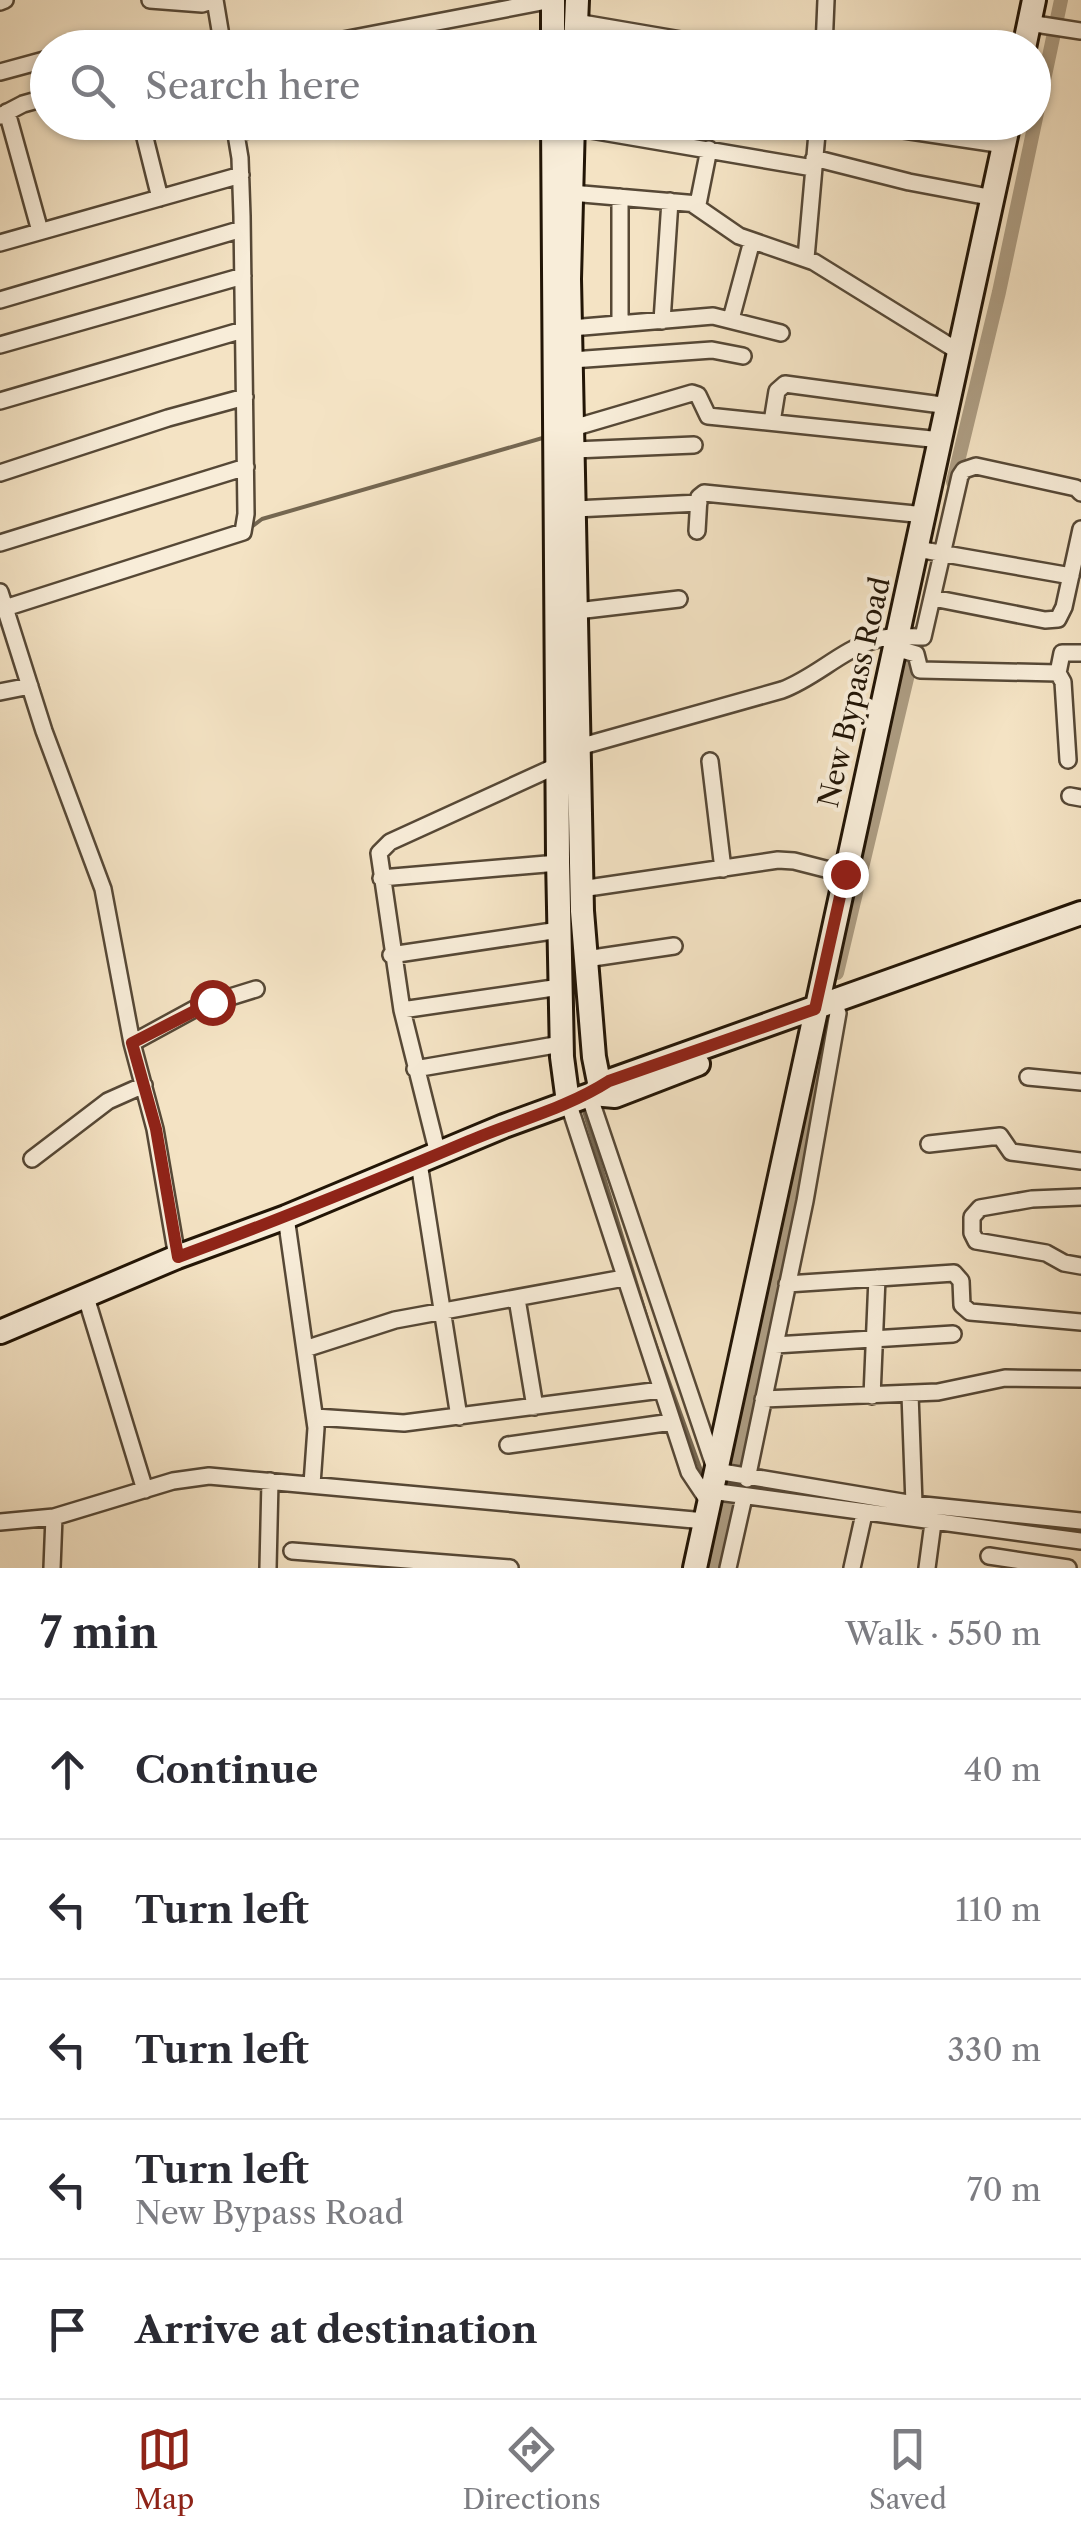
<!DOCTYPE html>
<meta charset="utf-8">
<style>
:root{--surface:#fff;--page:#f7f7f7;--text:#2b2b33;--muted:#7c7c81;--line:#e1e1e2;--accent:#8f2418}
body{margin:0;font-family:"Libre Caslon Text",serif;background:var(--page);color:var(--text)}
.stop{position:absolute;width:30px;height:30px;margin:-22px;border:8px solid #8f2418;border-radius:50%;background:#fff}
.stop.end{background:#8f2418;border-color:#fff;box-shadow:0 2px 10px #0008}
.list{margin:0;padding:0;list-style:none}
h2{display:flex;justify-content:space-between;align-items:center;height:130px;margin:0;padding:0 40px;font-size:42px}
h2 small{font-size:32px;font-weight:400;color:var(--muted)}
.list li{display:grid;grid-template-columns:65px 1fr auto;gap:30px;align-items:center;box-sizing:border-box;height:140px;padding:0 40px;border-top:2px solid var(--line)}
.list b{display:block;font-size:38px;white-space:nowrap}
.list p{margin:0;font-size:32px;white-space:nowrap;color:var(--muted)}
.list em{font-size:32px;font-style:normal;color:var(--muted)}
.icon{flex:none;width:55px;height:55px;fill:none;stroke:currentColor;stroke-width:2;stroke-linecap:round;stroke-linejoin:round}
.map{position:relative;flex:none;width:1081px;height:1568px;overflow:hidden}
.search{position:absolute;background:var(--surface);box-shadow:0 2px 8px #0004;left:30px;right:30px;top:30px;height:110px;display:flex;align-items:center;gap:25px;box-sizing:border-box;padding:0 35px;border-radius:55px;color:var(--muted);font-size:38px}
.sheet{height:830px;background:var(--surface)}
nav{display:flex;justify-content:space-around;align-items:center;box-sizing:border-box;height:140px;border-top:2px solid var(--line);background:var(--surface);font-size:28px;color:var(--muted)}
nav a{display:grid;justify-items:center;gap:5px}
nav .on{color:var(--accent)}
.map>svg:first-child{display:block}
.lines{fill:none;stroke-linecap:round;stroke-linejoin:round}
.stream{stroke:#756751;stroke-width:4}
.canal{stroke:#ad9d83;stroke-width:14}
.street-casing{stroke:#564836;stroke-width:20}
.secondary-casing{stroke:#221506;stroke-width:28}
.street{stroke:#f8edd9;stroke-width:15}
.secondary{stroke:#f8edd9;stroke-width:22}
.route{stroke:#8f2418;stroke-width:12}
.labels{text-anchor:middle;stroke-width:8;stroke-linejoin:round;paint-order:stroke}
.street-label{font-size:28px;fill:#221506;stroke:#f8edd9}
</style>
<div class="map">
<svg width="1081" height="1568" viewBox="0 0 1081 1568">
<rect width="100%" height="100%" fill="#f4e3c4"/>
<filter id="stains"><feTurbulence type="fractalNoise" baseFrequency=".002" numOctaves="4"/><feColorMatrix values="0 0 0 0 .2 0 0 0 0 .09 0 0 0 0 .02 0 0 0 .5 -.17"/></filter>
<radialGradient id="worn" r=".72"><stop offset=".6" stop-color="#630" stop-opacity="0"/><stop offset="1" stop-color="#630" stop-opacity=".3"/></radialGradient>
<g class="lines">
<!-- stream -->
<path class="stream" d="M250,528L262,519L546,437
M569,830L573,1035
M583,1108L652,1335L704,1479
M743,1485L871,1504
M955,1516L1081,1529"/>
<!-- canal -->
<path class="canal" d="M953,482L999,292L1061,0
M837,973L914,649
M714,1568L825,1036"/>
<defs>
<path id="street" d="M150,0L202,4L215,0
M215,0L223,48
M0,2L5,0
M576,22L728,48
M1029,23L1081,31
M301,48L552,0
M824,48L826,0
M0,72L48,59
M7,112L40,231
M0,116L23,104L48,97
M141,122L160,198
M850,122L1004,145
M573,127L813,168
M236,132L301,122
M814,158L909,182L994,198
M571,193L698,204L709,149
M620,197V324
M694,205L739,236L814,262L961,353
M0,243L241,175
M806,258L818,122
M0,300L242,229
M731,319L752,241
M662,321L670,201
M571,328L713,316L781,333
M0,345L243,276
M572,360L712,350L743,356
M0,401L243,330
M772,422L777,391L785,384L949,406
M573,428L692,393L698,395L708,416L941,440
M574,450L694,445
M0,473L168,418L245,397
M575,509L699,503
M697,531L699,497L704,493L925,515
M0,543L246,467
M917,549L1071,576
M0,592L44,731L103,889L132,1043L155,1129L177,1257
M933,598L1045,620L1058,619L1064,607L1081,529
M5,608L243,532L246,514L242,216L240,158L234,122
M577,611L679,599
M895,648L916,654L920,670L1058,673L1063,682L1068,760
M1058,673L1062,653H1081
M0,692L30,686
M579,747L782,690C815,678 841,650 875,640C891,635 906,637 923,637L960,476L964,470L976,466L1076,488L1081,493
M710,761L723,869
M1070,796L1081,798
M381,878L558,863
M581,889L778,860L794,861L845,874
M391,955L559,930
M586,959L674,946
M402,1010L560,987
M132,1043L198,1007L256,989
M415,1069L561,1044
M1028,1077L1081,1082
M589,1095L716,1471L914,1504L1081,1521
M568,1102L689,1472L709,1502
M929,1144L1000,1136L1011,1152L1081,1161
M438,1154L402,1010L379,853L390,842L565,762
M32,1159L108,1101L144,1085
M419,1163L459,1417
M1081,1197L1032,1199L980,1208L972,1217V1233L976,1241L1046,1253L1064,1263L1081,1266
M286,1217L316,1428L312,1484
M787,1284L954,1273L961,1281L962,1305L970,1312L1081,1322
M85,1294L145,1490
M517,1299L535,1407
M775,1345L953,1334
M305,1349L395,1320L624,1278
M910,1394L914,1504
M872,1396L877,1278
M763,1399L938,1392L1005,1378L1081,1379
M315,1417L404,1423L661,1390
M508,1445L672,1422
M747,1479L805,1201L838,1013
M711,1491L1081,1541
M0,1522L54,1517L173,1481L209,1476L705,1521
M292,1551L510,1568
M989,1556L1068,1568
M52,1568L54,1517
M268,1568L270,1481
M728,1568L744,1497
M852,1568L864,1514
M927,1568L933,1523"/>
<path id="secondary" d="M553,0V48
M575,48L577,0
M1024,48L1034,0
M553,122L558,858L562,1057L568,1102
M573,122L569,279L582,911L594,1057L600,1087
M592,1094L615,1096L698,1064
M0,1332L177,1257L286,1217L504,1126L592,1094L609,1081L1081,913
M695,1568L1009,122"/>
</defs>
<!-- street casing -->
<use href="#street" class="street-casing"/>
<!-- secondary casing -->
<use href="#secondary" class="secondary-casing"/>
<!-- street -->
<use href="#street" class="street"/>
<!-- secondary -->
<use href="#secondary" class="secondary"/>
</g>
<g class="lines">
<!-- route -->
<path class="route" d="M212,1002L132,1043L156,1129L178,1257C276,1221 372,1182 469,1141C516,1121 567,1108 609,1081L815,1009L845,874"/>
</g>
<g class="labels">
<!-- street labels -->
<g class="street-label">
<text transform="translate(854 692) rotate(-77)" y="10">New Bypass Road</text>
</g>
</g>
<rect width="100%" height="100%" filter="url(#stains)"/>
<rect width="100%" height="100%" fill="url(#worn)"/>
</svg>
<div class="stop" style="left:212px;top:1002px"></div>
<div class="stop end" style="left:845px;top:874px"></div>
<div class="search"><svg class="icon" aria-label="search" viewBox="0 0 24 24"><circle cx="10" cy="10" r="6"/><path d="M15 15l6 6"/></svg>Search here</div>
</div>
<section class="sheet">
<h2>7 min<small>Walk · 550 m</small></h2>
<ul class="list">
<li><svg class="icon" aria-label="ahead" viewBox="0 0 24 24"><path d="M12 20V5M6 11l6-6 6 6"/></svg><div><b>Continue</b></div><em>40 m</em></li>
<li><svg class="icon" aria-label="left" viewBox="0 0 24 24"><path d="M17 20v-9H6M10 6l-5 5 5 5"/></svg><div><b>Turn left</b></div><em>110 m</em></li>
<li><svg class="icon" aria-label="left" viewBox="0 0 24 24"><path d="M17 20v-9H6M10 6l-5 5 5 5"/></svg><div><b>Turn left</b></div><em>330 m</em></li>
<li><svg class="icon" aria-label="left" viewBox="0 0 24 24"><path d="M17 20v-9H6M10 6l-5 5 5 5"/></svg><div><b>Turn left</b><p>New Bypass Road</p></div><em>70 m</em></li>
<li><svg class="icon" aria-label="arrive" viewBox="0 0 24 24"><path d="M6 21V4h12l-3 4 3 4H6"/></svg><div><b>Arrive at destination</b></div></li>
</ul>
</section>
<nav>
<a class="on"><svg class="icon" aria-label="map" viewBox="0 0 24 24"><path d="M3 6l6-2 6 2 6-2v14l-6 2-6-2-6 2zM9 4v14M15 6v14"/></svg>Map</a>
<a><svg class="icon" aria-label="directions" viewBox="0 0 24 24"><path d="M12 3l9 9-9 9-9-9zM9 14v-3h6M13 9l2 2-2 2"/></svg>Directions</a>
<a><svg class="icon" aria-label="saved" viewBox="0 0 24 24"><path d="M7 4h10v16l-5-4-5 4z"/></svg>Saved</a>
</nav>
